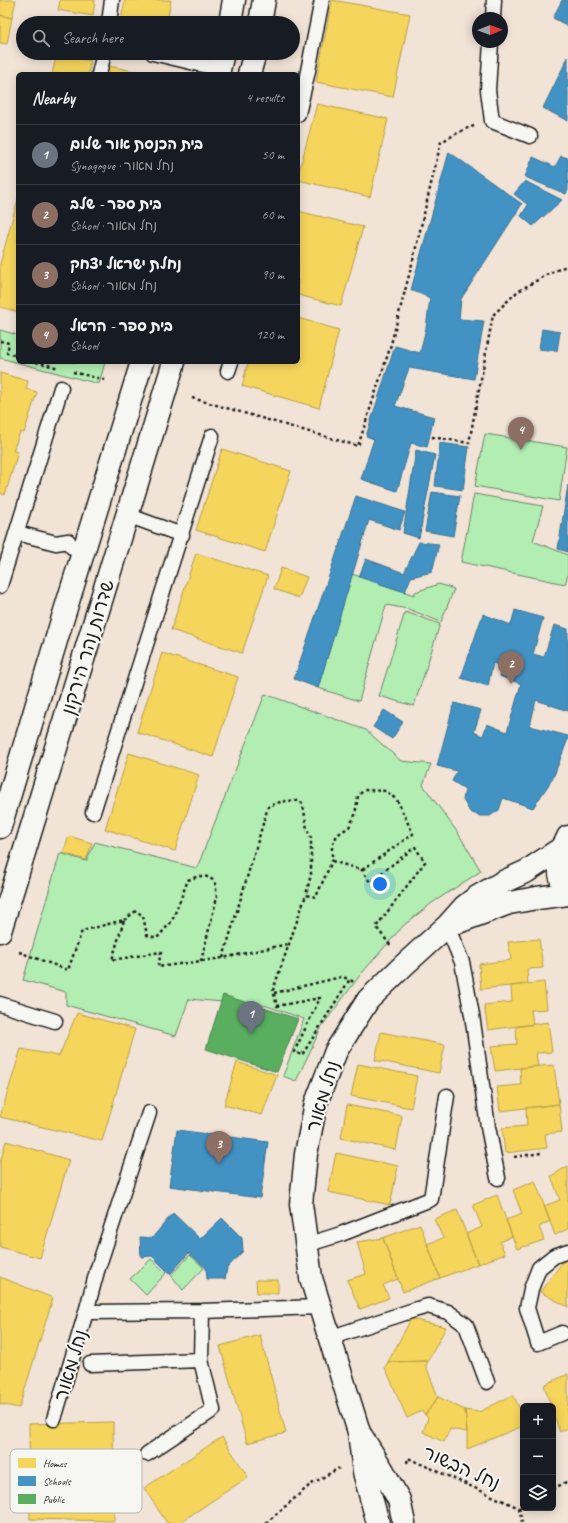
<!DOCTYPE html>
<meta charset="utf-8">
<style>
:root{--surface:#171b24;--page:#20242c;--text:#f1f3f6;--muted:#9ea1a6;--line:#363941;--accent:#8c9099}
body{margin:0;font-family:Caveat,"Playpen Sans Hebrew",sans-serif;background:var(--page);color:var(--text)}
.controls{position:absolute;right:12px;bottom:12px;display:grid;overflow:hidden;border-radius:6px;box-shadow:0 2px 10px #0003}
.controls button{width:36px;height:36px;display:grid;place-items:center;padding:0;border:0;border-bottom:1px solid var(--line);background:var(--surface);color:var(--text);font:20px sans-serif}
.compass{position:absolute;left:472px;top:12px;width:36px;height:36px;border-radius:50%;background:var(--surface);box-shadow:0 2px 10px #0003;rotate:89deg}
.you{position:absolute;left:380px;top:884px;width:14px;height:14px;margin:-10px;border:3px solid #fff;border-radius:50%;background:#1a73e8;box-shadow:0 0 0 6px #1a73e833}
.badge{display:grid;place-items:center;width:26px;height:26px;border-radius:50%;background:var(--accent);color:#fff;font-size:13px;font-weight:700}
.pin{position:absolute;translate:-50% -33px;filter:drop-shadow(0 1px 2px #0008)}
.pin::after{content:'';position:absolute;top:21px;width:14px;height:12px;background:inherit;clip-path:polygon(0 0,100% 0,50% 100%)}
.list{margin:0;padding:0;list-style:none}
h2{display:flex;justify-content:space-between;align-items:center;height:52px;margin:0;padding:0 16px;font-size:17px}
h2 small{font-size:13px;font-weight:400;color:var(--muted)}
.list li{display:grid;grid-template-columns:26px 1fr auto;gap:12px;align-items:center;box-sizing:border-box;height:60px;padding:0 16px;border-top:1px solid var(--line)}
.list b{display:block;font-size:15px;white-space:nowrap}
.list p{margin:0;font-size:13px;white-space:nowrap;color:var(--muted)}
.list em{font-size:13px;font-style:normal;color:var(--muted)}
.icon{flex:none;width:22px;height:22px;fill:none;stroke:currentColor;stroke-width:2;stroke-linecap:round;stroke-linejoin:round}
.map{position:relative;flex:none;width:568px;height:1523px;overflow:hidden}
.search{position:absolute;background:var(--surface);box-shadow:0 2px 10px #0003;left:16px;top:16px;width:284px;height:44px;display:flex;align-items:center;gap:10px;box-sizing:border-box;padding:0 14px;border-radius:22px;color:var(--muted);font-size:15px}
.panel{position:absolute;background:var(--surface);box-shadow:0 2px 10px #0003;left:16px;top:72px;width:284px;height:292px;border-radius:6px}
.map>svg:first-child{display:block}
.green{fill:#b2edb2;stroke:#678467}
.homes{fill:#f6d55c;stroke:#b59e49}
.schools{fill:#4393c3;stroke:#376f91}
.public{fill:#5aae61;stroke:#47824c}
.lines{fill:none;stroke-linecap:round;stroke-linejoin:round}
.service-casing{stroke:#1c1c1c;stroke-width:17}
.minor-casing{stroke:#1c1c1c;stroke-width:25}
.tertiary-casing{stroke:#1c1c1c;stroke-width:25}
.secondary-casing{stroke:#1c1c1c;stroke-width:25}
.path{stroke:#1c1c1c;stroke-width:2.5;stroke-dasharray:3 3;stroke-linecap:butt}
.service{stroke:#f6f6f2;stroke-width:14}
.minor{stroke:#f6f6f2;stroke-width:22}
.tertiary{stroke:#f6f6f2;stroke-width:22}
.secondary{stroke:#f6f6f2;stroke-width:22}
.labels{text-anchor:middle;stroke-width:4;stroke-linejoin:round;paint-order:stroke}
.street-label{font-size:19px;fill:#1c1c1c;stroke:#f6f6f2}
.key{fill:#f6f6f2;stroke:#b5b5b2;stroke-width:1}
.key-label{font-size:11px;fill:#1c1c1c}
</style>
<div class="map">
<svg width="568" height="1523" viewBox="0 0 568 1523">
<rect width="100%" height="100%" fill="#f1e3d6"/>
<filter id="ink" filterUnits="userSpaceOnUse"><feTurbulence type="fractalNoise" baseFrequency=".025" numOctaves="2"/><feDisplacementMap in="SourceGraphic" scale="8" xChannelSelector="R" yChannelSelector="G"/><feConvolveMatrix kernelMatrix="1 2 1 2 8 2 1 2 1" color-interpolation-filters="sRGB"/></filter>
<g filter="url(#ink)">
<!-- green -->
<path class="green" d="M0,330L18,335V362H105L99,384L0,358Z
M485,434L567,447L559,501L475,486Z
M474,494L543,506L533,541L568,555V574L565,584L461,562Z
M352,574L414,595L415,592L439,584L454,589L441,622L408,609L386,605L359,701L318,688Z
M405,612L440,624L414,706L379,696Z
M265,694L366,730L401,761L431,764L423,785L458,833L481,871L432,903L403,926L361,974L322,1026L296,1081L283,1076L304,1019L267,1006L189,999L176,1036L66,1005V992L23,980L60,853L86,861L95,842L197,868Z
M190,1255L204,1268L183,1290L171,1275Z
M151,1259L166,1273L146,1295L130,1279Z"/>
<!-- homes -->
<path class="homes" d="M0,0H16L12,18L0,15Z
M60,0H95L93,16L58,10Z
M125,0H171L167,23H142L121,20Z
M332,0L410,14L393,97L316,82Z
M0,15L12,18L7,44L0,43Z
M57,53L91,61L88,74H52Z
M109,66L148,74H107Z
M317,104L388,119L370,197L298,180V175Z
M18,199V312L0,307V264Z
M298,211L363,227L341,306L298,295Z
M298,318L339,330L319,408L242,386L248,362H298Z
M0,373L28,381L26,389L37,392L24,433L20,432L13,451L18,452L5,495L0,493Z
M222,449L291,471L265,552L196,530Z
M196,553L268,576L242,653L171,630Z
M281,568L307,577L299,598L274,589Z
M162,653L238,677L213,757L137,732Z
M129,753L199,775L175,851L105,829Z
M69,836L92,843L86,860L63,853Z
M539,939L543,968L527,969L528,984L481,989L479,964L511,960L508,942Z
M544,982L547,1009L531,1010L533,1024L488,1030L484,1005L512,1002L511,986Z
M77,1013L135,1029L102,1141L0,1117L21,1049L59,1056Z
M548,1022L552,1052L536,1053L538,1066L495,1071L491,1046L517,1044L516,1027Z
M381,1032L445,1045L439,1073L375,1060Z
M237,1062L277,1075L262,1115L224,1105Z
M358,1064L417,1076L411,1108L351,1096Z
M554,1065L559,1104L500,1111L497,1087L521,1085L520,1068Z
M559,1104L562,1132L545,1134L547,1148L505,1153L502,1128L527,1126L526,1108Z
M347,1105L402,1116L396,1150L341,1138Z
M6,1141L69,1160L40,1258L0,1247V1163Z
M336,1153L398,1166L390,1205L328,1192Z
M568,1166V1229L555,1235L544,1206L560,1200L551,1176Z
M535,1181L550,1221L539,1227L544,1240L517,1249L506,1220L522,1214L513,1190Z
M497,1195L512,1236L500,1242L505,1254L478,1264L466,1234L482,1227L473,1205Z
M457,1210L478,1264L440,1278L427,1244L443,1238L434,1219Z
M420,1224L440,1278L403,1292L383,1238Z
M383,1238L398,1279L383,1285L389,1298L360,1309L347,1280L366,1274L357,1242Z
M565,1259L568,1260V1307L540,1292Z
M0,1277L53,1298L19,1408L0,1404Z
M256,1280H278V1293H257Z
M411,1319L446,1327L428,1361L388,1362Z
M260,1335L286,1433L247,1443L220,1346Z
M428,1361L426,1366L438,1397L425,1415L422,1411L407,1418L385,1367L388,1362Z
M568,1374V1428L560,1432L553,1413V1406H551L544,1385Z
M513,1395L523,1415V1426L467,1449V1432L465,1410L479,1412Z
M438,1397L465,1410L467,1432L450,1429L444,1442L423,1432L428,1418L425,1415Z
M113,1422L114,1521L30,1519L29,1424Z
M222,1437L248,1477L179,1523H167L144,1488Z"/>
<!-- schools -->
<path class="schools" d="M562,0H568V26L553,18Z
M568,57V121L543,108Z
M449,152L522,204L461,299L459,319L484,321L474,379L409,368L395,406L434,417L427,447L411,443L397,491L361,479L374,439L366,436L395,346L420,353L426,328L430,298L411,290Z
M561,156L568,158V190L566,194L525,177L533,157L555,167Z
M525,181L562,200L533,226L521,216L528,205L514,194Z
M542,329L560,332L557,351L539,349Z
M440,443L469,447L463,490L435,486Z
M416,450L435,455L419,538L403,533Z
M568,485V552L558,549Z
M432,492L460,496L453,536L425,531Z
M356,496L405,512L399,530L369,520L318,688L294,679Z
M419,542L439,544L432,572L411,577L405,592L359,577L366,559L404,573Z
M515,610L543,618L533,654L544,657L554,625L568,629V711L536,700L530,726L568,736V739L553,778L533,808L503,798L499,810L490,816H480L470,812L463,800L465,789L452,781L457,771L437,766L454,703L481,710L474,732L483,736L487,724L507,732L521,684L500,676L503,667L493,663L488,686L461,678L483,614L511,625Z
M384,710L403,722L392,739L373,727Z
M177,1130L268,1142L260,1198L169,1186Z
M173,1213L200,1239L222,1218L242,1238L243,1251L227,1268L225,1279H207L206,1268L189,1253L170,1274L152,1256L141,1257L140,1237L152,1238Z"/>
<!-- public -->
<path class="public" d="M223,995L298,1019L277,1072L206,1049Z"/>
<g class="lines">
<defs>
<path id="service" d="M493,18L494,0
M109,23L112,0
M491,42L488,90L492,121L530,136
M153,53L220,69
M99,74L104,53
M298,114L308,71L322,0
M228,371L231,362
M127,515L182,535
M17,533L56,543L68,541L72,547L84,550
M0,586L61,388
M93,812L212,436
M447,926L462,962L472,1015L488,1127L498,1178
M0,1004L55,1021
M149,1113L97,1271L86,1312L202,1311L319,1307
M306,1245L341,1234L431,1199L447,1096
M562,1333L538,1343L527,1308L531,1289L539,1268L554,1256L568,1251
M329,1338L414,1310L428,1306L448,1312L466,1325L487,1382
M90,1364L201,1360
M54,1419L86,1312
M147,1454L213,1410L201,1360L202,1311"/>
<path id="minor" d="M453,924L509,903L537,898L568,894
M362,1437L382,1469L399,1500L404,1523
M378,1523L364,1472L359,1432L311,1278L301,1204L306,1154L316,1103L336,1051L368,1000L404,965L447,926L464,907L477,897L503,882L527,871L562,848"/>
<path id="tertiary" d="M568,837C558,856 556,876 568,894"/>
<path id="secondary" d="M230,23L234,0
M260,23L264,0
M218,74L223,53
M249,74L255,53
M0,827L61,624L142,362
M0,931L174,362"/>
</defs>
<!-- service casing -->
<use href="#service" class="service-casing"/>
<!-- minor casing -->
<use href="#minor" class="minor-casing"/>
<!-- tertiary casing -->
<use href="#tertiary" class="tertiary-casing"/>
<!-- secondary casing -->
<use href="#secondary" class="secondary-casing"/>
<!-- path -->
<path class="path" d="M0,341L9,343L7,353L18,356
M36,362L59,368
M73,372L105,380
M192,398L358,446L390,348L413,260L441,142L465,129L474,126
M432,437L469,443L493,315L517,292L546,275L568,265
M332,861L362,870L370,882L415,847L425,862L376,927L391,946
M124,920L136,911L143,916L147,935L157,938L172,921L188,880L199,876L209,877L215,882L217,897L201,961
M19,952L68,970L82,931L124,920L112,960L161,952L158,967L223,958L288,944
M223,958L268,807C279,801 288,800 301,801L304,810L307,829L311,838V874L306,895
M353,982L350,979L302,1055L294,1052L320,998L277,1006L273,990L306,895L316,897L332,861V846L337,835L349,827L355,815L358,796L364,790L386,791L397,800L413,834L362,870
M274,993L341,977L350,979
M514,1157L541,1153
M407,1463L408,1458L519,1508L523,1506
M553,1489L568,1481
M519,1508L522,1521L521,1523
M266,1523L310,1485L339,1468"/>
<!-- service -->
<use href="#service" class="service"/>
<!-- minor -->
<use href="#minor" class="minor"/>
<!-- tertiary -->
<use href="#tertiary" class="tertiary"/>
<!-- secondary -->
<use href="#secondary" class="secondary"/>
</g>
</g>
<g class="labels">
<!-- street labels -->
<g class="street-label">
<text transform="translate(87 647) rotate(-73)" y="7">שדרות נהר הירקון</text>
<text transform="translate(322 1096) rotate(-73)" y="7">נחל מאור</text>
<text transform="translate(70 1365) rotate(-73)" y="7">נחל מאור</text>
<text transform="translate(462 1467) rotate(24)" y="7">נחל הבשור</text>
</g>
</g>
<!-- legend -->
<rect x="10" y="1449" width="132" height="64" rx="6" class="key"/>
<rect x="18" y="1458" width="18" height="10" fill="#f6d55c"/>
<rect x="18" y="1476" width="18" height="10" fill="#4393c3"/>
<rect x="18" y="1494" width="18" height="10" fill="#5aae61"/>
<g class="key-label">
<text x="43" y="1467">Homes</text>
<text x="43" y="1485">Schools</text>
<text x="43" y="1503">Public</text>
</g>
</svg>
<div class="controls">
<button>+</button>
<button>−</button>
<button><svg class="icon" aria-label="layers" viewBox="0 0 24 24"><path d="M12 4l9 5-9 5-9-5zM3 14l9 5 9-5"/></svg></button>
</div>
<svg class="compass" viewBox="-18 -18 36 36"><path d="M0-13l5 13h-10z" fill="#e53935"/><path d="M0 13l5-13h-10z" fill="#9ea1a6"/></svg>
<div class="you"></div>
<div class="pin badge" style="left:251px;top:1034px;background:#6b7280">1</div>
<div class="pin badge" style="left:511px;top:684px;background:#8d6e63">2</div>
<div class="pin badge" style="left:219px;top:1164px;background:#8d6e63">3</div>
<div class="pin badge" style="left:521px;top:450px;background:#8d6e63">4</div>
<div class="search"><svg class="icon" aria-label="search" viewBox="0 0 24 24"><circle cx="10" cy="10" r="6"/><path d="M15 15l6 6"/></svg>Search here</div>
<section class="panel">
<h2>Nearby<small>4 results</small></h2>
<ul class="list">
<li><span class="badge" style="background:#6b7280">1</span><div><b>בית הכנסת אור שלום</b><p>Synagogue · נחל מאור</p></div><em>50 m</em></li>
<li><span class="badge" style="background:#8d6e63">2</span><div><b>בית ספר - שלב</b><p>School · נחל מאור</p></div><em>60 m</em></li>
<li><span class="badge" style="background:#8d6e63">3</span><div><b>נחלת ישראל יצחק</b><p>School · נחל מאור</p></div><em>90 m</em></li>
<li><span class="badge" style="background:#8d6e63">4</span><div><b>בית ספר - הראל</b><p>School</p></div><em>120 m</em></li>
</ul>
</section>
</div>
